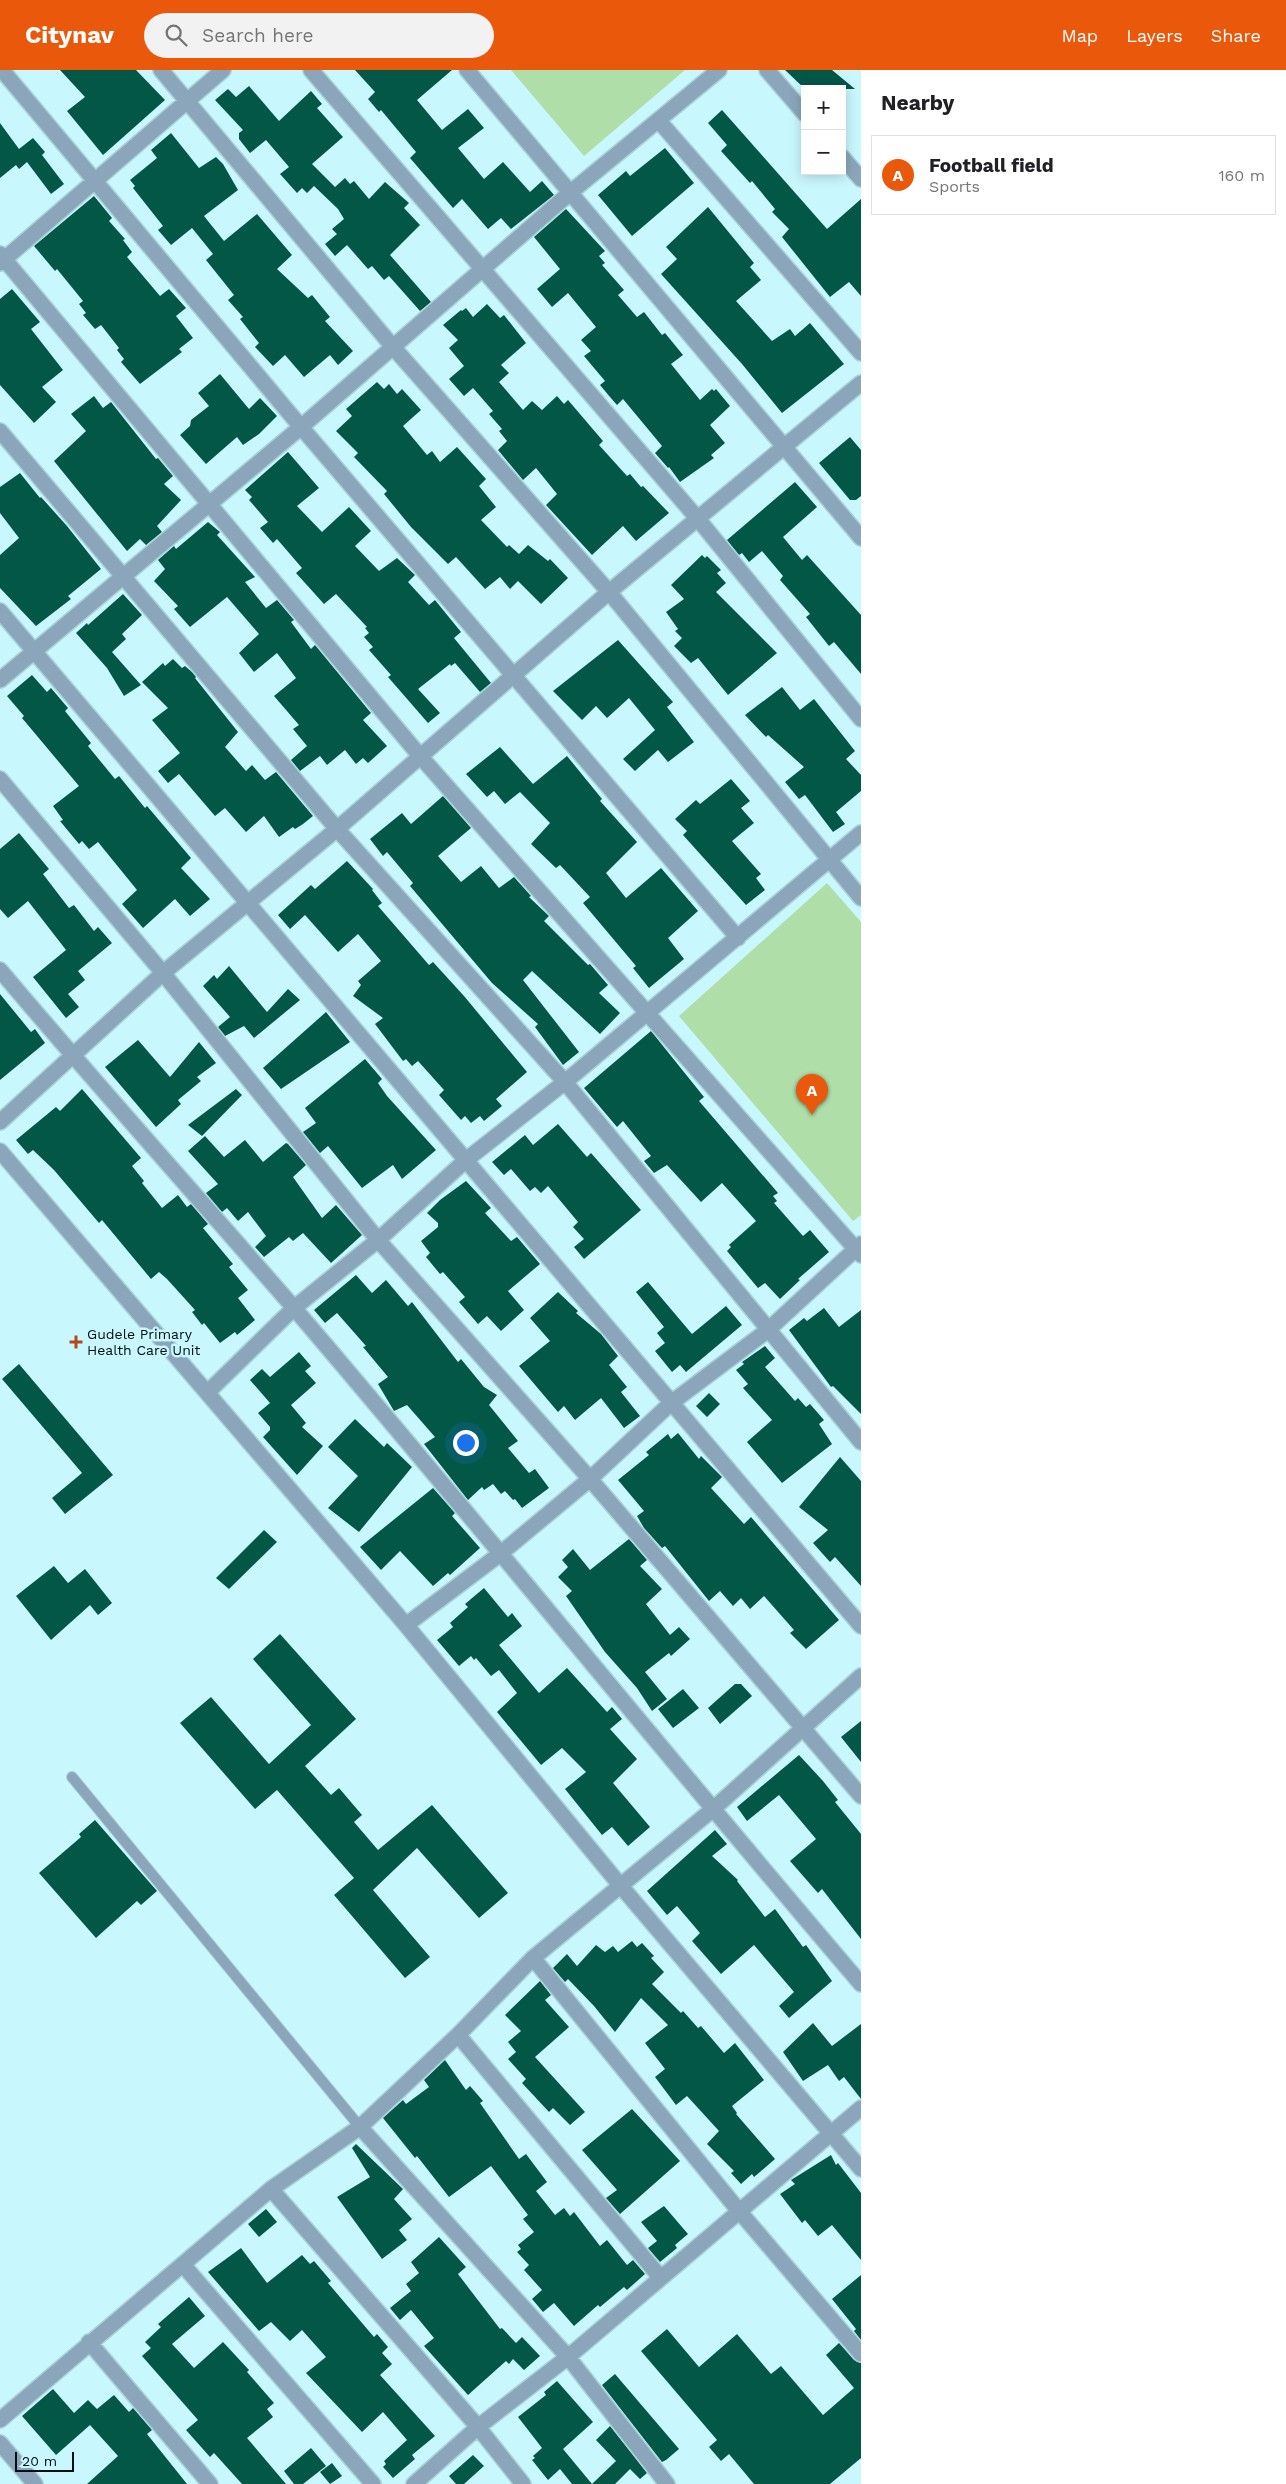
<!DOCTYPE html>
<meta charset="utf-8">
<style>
:root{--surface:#fff;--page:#f2f2f2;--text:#202124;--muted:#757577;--line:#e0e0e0;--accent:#ea580c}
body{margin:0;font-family:"Work Sans",sans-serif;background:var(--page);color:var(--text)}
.controls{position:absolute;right:15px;top:15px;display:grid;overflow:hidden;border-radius:0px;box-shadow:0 2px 12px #0003}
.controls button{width:45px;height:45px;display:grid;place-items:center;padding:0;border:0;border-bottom:1px solid var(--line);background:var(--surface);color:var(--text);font:25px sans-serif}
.scale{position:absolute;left:15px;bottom:12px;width:59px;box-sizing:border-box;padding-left:5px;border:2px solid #010f12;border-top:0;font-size:14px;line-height:18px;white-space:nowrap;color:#010f12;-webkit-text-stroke:4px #c9f7fe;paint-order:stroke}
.you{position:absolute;left:465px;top:1372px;width:18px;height:18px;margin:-12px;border:4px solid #fff;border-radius:50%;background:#1a73e8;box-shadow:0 0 0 8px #1a73e833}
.badge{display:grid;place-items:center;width:32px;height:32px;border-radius:50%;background:var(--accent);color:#fff;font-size:16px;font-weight:700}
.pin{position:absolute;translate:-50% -41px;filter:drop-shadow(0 1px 2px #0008)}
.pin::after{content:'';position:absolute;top:26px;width:18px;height:15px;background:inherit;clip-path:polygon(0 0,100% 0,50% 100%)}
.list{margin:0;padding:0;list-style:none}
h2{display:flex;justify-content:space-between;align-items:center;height:65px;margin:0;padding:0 20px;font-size:21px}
h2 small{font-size:16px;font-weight:400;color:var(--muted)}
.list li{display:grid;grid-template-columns:32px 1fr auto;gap:15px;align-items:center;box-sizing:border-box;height:80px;margin:0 10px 10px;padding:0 10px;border:1px solid var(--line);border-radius:0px}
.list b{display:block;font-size:19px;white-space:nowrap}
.list p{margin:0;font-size:16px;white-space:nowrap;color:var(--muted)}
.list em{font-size:16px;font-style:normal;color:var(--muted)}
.icon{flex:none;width:28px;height:28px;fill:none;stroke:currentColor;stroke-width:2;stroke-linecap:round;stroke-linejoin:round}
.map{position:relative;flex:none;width:861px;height:2414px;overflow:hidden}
header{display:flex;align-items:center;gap:30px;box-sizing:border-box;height:70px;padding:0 25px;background:var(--accent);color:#fff}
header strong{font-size:24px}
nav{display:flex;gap:28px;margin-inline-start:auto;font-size:18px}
.search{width:350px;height:45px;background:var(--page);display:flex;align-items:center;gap:12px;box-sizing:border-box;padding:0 18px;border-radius:28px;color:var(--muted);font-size:19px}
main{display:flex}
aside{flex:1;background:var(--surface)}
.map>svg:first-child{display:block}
.green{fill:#afdea9}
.building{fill:#035747}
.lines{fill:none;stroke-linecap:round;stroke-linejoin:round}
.lane-casing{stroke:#a9d2d8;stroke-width:12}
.street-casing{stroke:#a9d2d8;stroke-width:18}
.lane{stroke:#8ba6bb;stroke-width:10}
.street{stroke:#8ba6bb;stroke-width:15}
.poi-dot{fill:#af491d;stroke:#c9f7fe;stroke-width:2}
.labels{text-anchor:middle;stroke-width:5;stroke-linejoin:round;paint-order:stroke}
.poi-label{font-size:14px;fill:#010f12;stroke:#c9f7fe;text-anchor:start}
</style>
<header>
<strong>Citynav</strong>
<div class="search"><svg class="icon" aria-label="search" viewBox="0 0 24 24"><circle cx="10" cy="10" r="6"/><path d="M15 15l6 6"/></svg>Search here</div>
<nav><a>Map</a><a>Layers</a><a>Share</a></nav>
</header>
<main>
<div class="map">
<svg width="861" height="2414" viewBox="0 0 861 2414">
<rect width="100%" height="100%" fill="#c9f7fe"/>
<!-- green -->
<path class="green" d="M511,0H685L584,86Z
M827,813L861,852V1145L853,1151L679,946Z"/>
<!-- building -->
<path class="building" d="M60,0H136L165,30L103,85L67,41L85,27Z
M355,0H452L417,30L442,60L468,39L484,58L458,78L484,109L503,92L530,122L542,111L554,125L511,159L501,148L488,159L462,129L453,138L410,88L416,82L381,40L379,42L368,29L375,22Z
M785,0H832L855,19H805Z
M249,16L279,51L311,21L322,34L317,38L343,67L312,94L335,117L345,108L350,114L354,111L369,129L385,112L409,133L404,138L420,155L390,185L431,232L420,241L389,206L384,210L372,196L368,199L347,175L335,186L325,174L337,164L332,159L344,149L338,139L314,116L307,123L302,118L297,123L280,104L289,97L266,70L250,83L239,69V63L243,60L215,30L228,19L236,27Z
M722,40L827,159L861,129V226L849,212L830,227L782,167L789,159L772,142L775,139L752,111L750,113L721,81L727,75L708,53Z
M0,53L19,79L33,68L45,82L42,85L64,114L51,124L27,92L19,99L16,95L0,108Z
M171,63L199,98L216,87L223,94L238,120L204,146L224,171L257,144L292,185L277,199L308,228L312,225L330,247L325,251L353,281L338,295L330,285L304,307L285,285L273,296L255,277L259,273L240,249L243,247L228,230L234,225L206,190L213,184L192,158L171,175L158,160L163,156L133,118L135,116L130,110L157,88L151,80Z
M665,78L694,113L632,166L598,125L626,101L630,106Z
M94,126L112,148L109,151L125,169L123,170L132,182L127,187L160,226L169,219L186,238L176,246L193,268L179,279L182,282L140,314L121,292L124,289L117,280L119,278L101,255L95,259L83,245L86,243L79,234L83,231L57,199L55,201L34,176Z
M708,137L754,193L750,197L761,210L736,231L772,271L790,259L795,266L810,253L844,294L782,343L742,294L661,204L677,189L666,177Z
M566,139L605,181L599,186L605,193L602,195L624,220L618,225L637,247L644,242L662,265L665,263L683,285L671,294L700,330L712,319L714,321L716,319L730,336L710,355L725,373L711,385L714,388L680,412L669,397L668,398L655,383L662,376L623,329L617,335L610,327L600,315L605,311L584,286L591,281L581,270L596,257L568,223L552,237L537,219L560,199L534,167Z
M12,219L40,252L31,259L63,300L42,317L56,332L34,353L0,315V229Z
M487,234L500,248L504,245L526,273L501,295L509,303L499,312L523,340L532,331L542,340L557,326L564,334L568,330L603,371L599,375L627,406L630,404L641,417L643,416L669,443L636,471L623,456L592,485L546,435L557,424L536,398L523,410L498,380L507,371L499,361L502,359L489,344L493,341L473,318L464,326L449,309L464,296L449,278L458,270L443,255L461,240L462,241L466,238L473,247Z
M220,304L249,339L260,328L277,346L259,364L243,375L237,367L206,394L180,365L190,356L191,350L209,336L198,323Z
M377,312L384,319L389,314L397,324L402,319L421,340L403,356L427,385L432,381L440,392L457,377L486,409L479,416L496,437L481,450L507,477L509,475L519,484L528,475L548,491L550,489L568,508L541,534L518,511L510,519L500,507L485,519L456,487L448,494L411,457L384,424L387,421L354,387L358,383L336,361L352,346L346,339Z
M94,326L103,338L111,332L156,389L158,388L173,406L164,414L181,430L157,456L162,462L146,475L140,469L127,481L54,391L86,361L71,344Z
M850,367L861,380V426L856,430H850L819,393Z
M288,382L319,418L297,436L322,462L349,437L371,461L355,476L379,501L397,488L415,505L408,512L429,535L435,530L461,562L454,568L491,613L480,622L455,593L451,596L450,594L418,619L440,643L428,653L388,607L391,605L369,580L373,577L364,567L369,563L365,558L367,557L336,524L324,534L296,503L302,498L277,469L273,473L260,458L268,452L249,430L252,427L245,420Z
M20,403L40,428L41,427L67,456L101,499L68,526L71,529L36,556L0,518V485L19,468L0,443V417Z
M795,412L817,437L783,467L802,490L807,485L861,545V604L834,572L829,576L806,547L810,544L780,510L783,506L762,481L749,492L742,483L739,485L727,470Z
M208,452L220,462L217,465L255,507L245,512L266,538L277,530L294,550L291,552L311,579L315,575L371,643L363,650L387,676L368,693L363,688L356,694L345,680L327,695L320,686L300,701L291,690L307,676L293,659L299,655L274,626L296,608L277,583L254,602L239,583L259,564L227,527L190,557L174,539L178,536L154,511L165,499L158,490L174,476L176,479Z
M702,485L705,488L707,486L721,500L717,503L726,513L716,522L777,583L728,625L698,588L691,593L674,576L682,568L675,561L678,559L666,542L684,529L671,515Z
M123,524L142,545L122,564L126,569L112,582L141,615L124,626L107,598L76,563L87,553L88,555Z
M618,570L673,632L667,637L694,672L668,692L658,680L635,701L623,689L655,660L629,628L607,648L596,636L582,650L553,621Z
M173,589L182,598L185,596L192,602L196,607L195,608L238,662L225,677L246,701L252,695L265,710L276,702L313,746L303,754L295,759L293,757L279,767L264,746L246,762L225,738L215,746L179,704L168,713L158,701L180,683L152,650L168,638L142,612L163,593L165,596Z
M32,605L47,622L51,618L68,638L65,641L91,673L88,676L115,709L119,706L145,738L147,736L191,788L181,798L210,829L190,846L175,829L143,858L122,834L137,820L98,772L89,779L82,771L79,774L60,751L63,750L53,736L79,716L22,648L24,646L7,626Z
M782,617L800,640L814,629L855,681L846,689L861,705V721L836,742L845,754L833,762L805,725L799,729L785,712L804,697L768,665L766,667L745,645Z
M500,677L533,714L567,686L602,729L600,731L637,772L606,803L626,828L661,798L698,841L668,868L684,889L649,918L633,898L636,896L583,833L590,827L560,795L556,798L531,774L550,753L520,722L505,734L494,721L487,727L466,704Z
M731,709L750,731L741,738L754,753L732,771L761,804L756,808L765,820L746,835L683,765L687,761L675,749L696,730L700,734Z
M443,726L471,758L438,786L461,812L481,796L499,818L514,807L531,826L529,827L549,846L544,851L588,895L590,894L608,915L599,923L620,943L600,964L532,901L523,910L579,982L563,995L535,957L538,954L492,913L410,816L413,813L387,782L383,786L370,769L402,743L411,754Z
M19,763L49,799L43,804L69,838L74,835L94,861L98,857L112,873L78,901L85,910L68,924L79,937L66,948L33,907L66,880L28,831L8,848L0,839V779Z
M347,791L373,819L372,820L382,833L378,836L429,895L433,892L464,926L527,1002L496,1029L502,1036L484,1051L480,1046L471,1053L465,1046L461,1050L439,1025L444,1020L418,991L412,996L406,989L403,991L375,954L383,948L353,926L361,915L358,911L381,891L358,864L338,882L305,845L290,859L278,845L311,815L315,819Z
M229,896L267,942L288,919L300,930L254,968L244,956L225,966L218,957L230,947L203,916L214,905L217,909Z
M0,924L31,962L35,959L45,973L0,1010Z
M326,942L350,972L281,1019L263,998Z
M651,961L704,1027L699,1031L778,1123L773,1126L777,1131L774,1133L803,1166L810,1160L829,1182L798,1209L800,1210L780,1229L765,1213L758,1218L727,1181L731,1177L729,1175L756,1151L722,1113L701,1132L667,1095L654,1103L644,1091L651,1086L623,1051L617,1057L584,1018Z
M138,970L170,1007L199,972L216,993L197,1007L201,1011L178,1030L181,1034L156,1057L105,997Z
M365,989L382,1009L378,1013L387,1026L436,1080L402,1109L393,1095L362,1118L328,1076L320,1083L303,1062L316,1053L305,1038Z
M82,1019L141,1088L132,1096L144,1111L142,1113L162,1138L178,1125L187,1137L191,1134L208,1154L203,1158L233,1194L229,1197L248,1220L238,1228L255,1250L237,1265L235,1262L220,1273L204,1253L202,1255L192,1242L195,1240L167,1209L159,1202L151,1209L102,1150L99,1153L54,1100L33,1080L28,1084L16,1070L56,1037L60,1041Z
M236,1019L242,1025L202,1066L188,1055Z
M558,1054L587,1087L591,1083L641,1140L584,1189L574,1177L584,1169L573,1157L578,1152L548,1116L541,1123L535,1117L530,1121L511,1099L504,1105L492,1092L525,1065L533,1075Z
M205,1066L224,1087L245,1070L263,1092L286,1073L288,1074L306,1095L293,1107L322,1148L336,1135L362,1165L331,1193L303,1163L293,1171L289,1167L264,1187L255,1177L266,1166L248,1142L238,1151L227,1138L222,1142L206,1123L218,1114L188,1081Z
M466,1111L491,1138L485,1143L511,1171L517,1167L540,1194L508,1221L524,1240L501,1261L487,1246L478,1254L459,1232L465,1227L443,1202L440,1204L426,1187L430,1183L421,1171L438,1157V1153L427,1143L440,1130Z
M356,1205L372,1223L386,1210L408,1236L412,1232L458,1292L461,1289L484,1317L497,1325L489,1335L518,1371L508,1378L529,1403L535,1399L549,1418L522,1438L515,1429L513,1430L505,1421L501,1424L493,1414L484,1420L482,1417L468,1430L424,1374L435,1367L407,1335L394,1341L378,1314L388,1307L363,1277L366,1276L337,1243L325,1253L314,1240Z
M648,1212L692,1264L726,1236L742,1255L686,1302L680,1295L672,1302L655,1281L665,1273L657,1263L664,1257L636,1222Z
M558,1222L578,1241L576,1243L601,1264L618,1286L609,1295L627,1317L621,1322L640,1346L624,1358L601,1328L575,1350L564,1336L558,1342L519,1296L550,1271L530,1248Z
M824,1238L839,1257L861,1240V1344L833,1316L831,1317L789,1260L804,1248L807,1251Z
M765,1276L775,1288L765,1297L795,1331L798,1328L806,1337L810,1334L824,1350L819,1354L832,1374L782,1413L747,1372L772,1350L743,1318L748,1314L736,1300L744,1294L742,1292Z
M299,1282L311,1296L305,1301L316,1313L291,1335L306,1353L302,1357L323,1376L297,1405L263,1367L270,1360V1357L258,1343L270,1333L250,1310L262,1299L270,1307Z
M19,1294L113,1405L65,1444L52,1428L82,1403L2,1309Z
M709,1323L720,1334L707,1347L696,1336Z
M355,1349L384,1377L387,1373L412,1397L359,1462L328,1438L358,1406L328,1377Z
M678,1363L699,1389L701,1386L722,1407L711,1418L744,1454L751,1447L839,1550L806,1579L790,1563L794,1560L764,1526L750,1539L741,1528L733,1536L720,1521L709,1531L665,1476L662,1478L644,1458L637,1446L644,1441L618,1410L649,1385L646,1382L668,1364L671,1369Z
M840,1387L861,1411V1516L835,1487L830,1492L813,1473L828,1460L799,1437Z
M433,1418L455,1443L452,1446L480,1478L450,1505L448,1503L433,1516L400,1481L381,1500L360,1477Z
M264,1460L277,1472L229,1519L216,1508Z
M629,1469L647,1490L640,1496L662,1519L646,1534L670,1565L679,1557L690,1569L671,1586L669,1583L645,1602L667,1629L652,1641L637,1618L605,1582L566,1526L572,1521L558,1507L568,1497L562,1490L573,1479L590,1500Z
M54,1496L68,1513L85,1499L112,1533L98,1545L90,1535L51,1570L16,1526Z
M484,1518L508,1547L512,1543L522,1556L499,1575L539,1623L567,1598L607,1642L612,1637L622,1649L610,1659L637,1689L613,1713L650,1757L628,1776L612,1757L602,1765L565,1719L586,1702L562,1678L541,1695L497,1642L517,1623L499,1600L491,1606L476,1588L474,1590L471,1586L459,1596L437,1570L453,1557L450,1553L468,1537L465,1534Z
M280,1564L356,1649L305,1696L331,1725L339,1718L362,1745L354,1752L378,1780L432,1735L508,1823L479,1848L417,1778L373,1820L430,1887L405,1908L334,1825L354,1808L277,1720L255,1739L180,1653L211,1627L269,1694L311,1655L253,1589Z
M735,1614H741L752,1626L720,1654L708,1638Z
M683,1619L699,1638L673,1658L658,1639Z
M861,1651V1692L841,1667Z
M799,1685L823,1711L838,1730L835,1732L861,1764V1869L822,1819L818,1823L790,1791L816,1769L779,1725L747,1751L737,1737Z
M95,1750L157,1821L141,1835L137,1831L96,1868L39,1803L81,1767L79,1764Z
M715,1760L727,1774L712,1786L738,1810L737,1811L765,1847L775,1839L803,1877L806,1875L832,1911L789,1948L779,1936L794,1922L754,1875L721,1904L692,1871L700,1863L677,1836L667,1845L647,1821Z
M632,1871L637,1877L642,1873L654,1886L651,1888L664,1902L652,1914L681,1943L683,1941L698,1958L701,1956L724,1983L735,1973L764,2010L732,2036L737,2043L736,2044L775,2089L754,2107L752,2104L741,2114L731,2103L734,2101L707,2074L719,2061L687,2026L676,2035L655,2007L665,1999L645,1973L668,1955L641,1928L615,1962L594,1936L568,1909L565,1912L553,1898L567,1884L577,1896L596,1875L605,1882L613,1876L618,1882Z
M540,1911L551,1925L545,1930L569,1957L535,1987L585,2042L570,2055L553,2038L549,2042L522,2013L526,2009L508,1989L516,1982L508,1972L521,1961L505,1945Z
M813,1953L832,1976L861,1954V2029L844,2007L839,2011L828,1995L803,2011L783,1982Z
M445,1990L466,2020L470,2016L483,2031L480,2033L519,2089L526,2084L547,2112L536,2121L555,2145L564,2138L570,2146L574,2142L600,2176L607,2170L627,2195L633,2190L645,2204L627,2220L624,2217L600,2237L598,2235L574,2256L554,2233L543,2242L532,2229L542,2220L524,2200L529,2195L517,2182L521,2179L518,2175L534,2162L523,2149L528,2145L491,2096L449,2127L417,2086L415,2088L383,2048L403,2030L406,2034L429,2017L424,2010Z
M632,2039L680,2091L620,2144L606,2128L617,2120L582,2080Z
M356,2074L403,2119L394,2129L412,2149L399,2160L407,2170L382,2189L337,2127L370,2107L352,2078Z
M831,2085L836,2095L838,2093L861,2123V2190L832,2155L818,2166L805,2150L802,2153L780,2124L795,2114L791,2110Z
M664,2136L688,2164L675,2175L677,2178L660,2192L648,2178L657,2171L641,2152Z
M266,2139L277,2152L259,2167L248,2154Z
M439,2167L466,2197L458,2204L500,2259L502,2258L516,2273L522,2267L540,2286L524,2300L513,2289L509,2294L506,2291L468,2325L424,2276L434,2268L411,2240L400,2250L390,2238L411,2221L406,2214L419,2203L411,2192Z
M241,2178L267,2213L302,2185L310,2194L314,2191L331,2211L328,2213L374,2267L377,2264L388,2277L382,2283L392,2294L380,2305L435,2366L412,2385L415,2389L393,2408L383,2397L386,2394L384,2391L407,2370L383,2342L362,2362L306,2303L326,2287L302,2260L290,2271L271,2252L259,2261L208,2202Z
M861,2205V2270L854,2261L856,2259L832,2229Z
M189,2227L205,2246L172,2274L194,2298L223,2272L249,2300L247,2302L274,2333L267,2339L273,2347L247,2368L286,2414H242L214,2383L210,2387L186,2360L198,2350L142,2286L151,2278L145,2272L161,2257L158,2254Z
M667,2259L699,2297L737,2264L771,2304L781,2296L823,2345L854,2318L826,2285L839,2273L854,2290L861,2293V2388L830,2414H754L729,2384L721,2391L709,2377L717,2370L641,2281Z
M615,2304L679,2379L666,2390L662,2392L602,2315Z
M557,2311L593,2352L563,2379L592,2414L616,2391L596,2370L610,2356L647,2403L640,2409L630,2399L615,2414H572L560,2399L548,2410L532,2390L535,2388L533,2386L542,2378L518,2347L546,2325L544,2322Z
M53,2319L74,2343L88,2330L97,2339L114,2325L129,2342L133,2338L152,2360L147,2364L187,2414H87L118,2386L90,2355L56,2385L22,2346Z
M311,2378L326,2396L303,2414H294L284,2401Z
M473,2385L484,2396L464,2414H456L449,2406Z
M332,2393L342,2406L330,2414L320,2402Z"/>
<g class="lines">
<defs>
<path id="lane" d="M72,1707L360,2057"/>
<path id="street" d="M2,0L301,357L738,868
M161,0L393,277L609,522L861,828
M311,0L698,449L861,649
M467,0L861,468
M767,0L805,44
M659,51L861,283
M842,87L861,109
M0,184L420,686L861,1185
M0,193L223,0
M0,361L337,759L565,1012L861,1372
M0,541L861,1556
M0,610L301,357L571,122L719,0
M0,709L163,903L378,1170L590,1409L861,1726
M0,900C96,1014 196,1125 294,1238C485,1461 670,1691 861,1914
M0,1052L163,903L337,759L609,522L861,313
M0,1081L406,1555L620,1815L861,2099
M208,1322L294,1238L378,1170L466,1090L565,1012L861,763
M406,1555L500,1484L590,1409L671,1333L768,1260L861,1174
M533,1888L739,2141L861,2284
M458,1965L660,2207
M360,2057L568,2287L667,2414
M271,2119L478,2357L523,2414
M184,2196L373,2414
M89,2272L210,2414
M0,2350L271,2119L360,2057L458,1965L533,1888L712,1740L861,1606
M0,2373L35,2414
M414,2414L478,2357L568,2287L861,2038"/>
</defs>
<!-- lane casing -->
<use href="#lane" class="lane-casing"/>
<!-- street casing -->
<use href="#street" class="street-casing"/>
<!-- lane -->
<use href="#lane" class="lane"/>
<!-- street -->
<use href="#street" class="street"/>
</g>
<!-- markers -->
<path class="poi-dot" d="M73.5 1264.5h5v5h5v5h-5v5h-5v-5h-5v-5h5z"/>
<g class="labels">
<!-- poi labels -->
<g class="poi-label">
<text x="87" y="1269">Gudele Primary<tspan x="87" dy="16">Health Care Unit</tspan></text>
</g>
</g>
</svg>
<div class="controls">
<button>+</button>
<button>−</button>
</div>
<div class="scale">20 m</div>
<div class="you"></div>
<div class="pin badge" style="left:812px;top:1045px">A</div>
</div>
<aside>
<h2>Nearby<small></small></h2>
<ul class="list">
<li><span class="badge">A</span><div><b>Football field</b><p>Sports</p></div><em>160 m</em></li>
</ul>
</aside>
</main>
